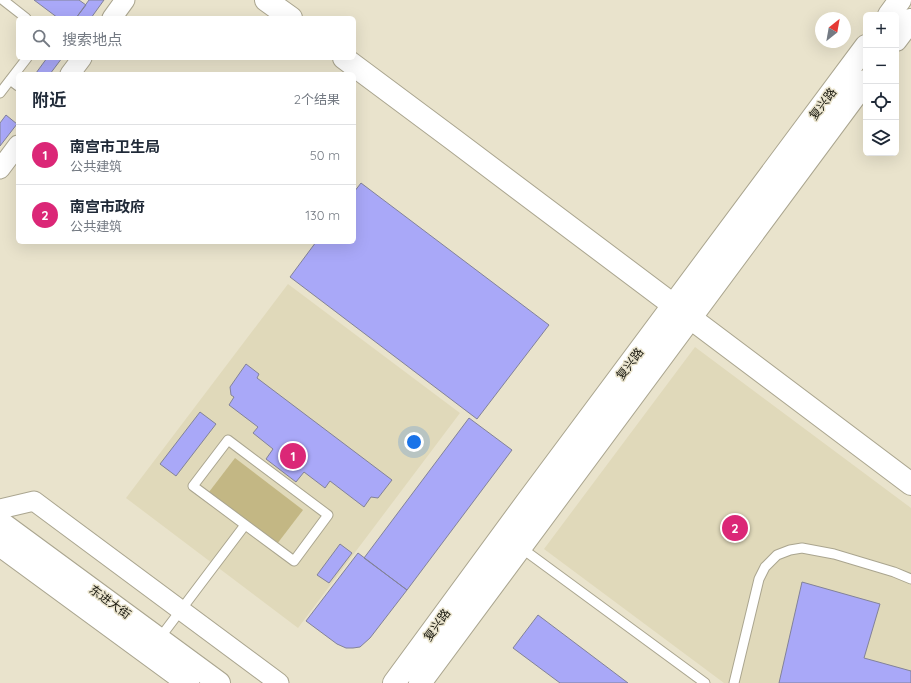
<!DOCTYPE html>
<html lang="zh">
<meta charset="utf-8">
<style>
:root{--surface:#fff;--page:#f2f2f3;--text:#1f2937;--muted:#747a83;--line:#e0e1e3;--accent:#db2777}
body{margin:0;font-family:Quicksand,"Noto Sans SC",sans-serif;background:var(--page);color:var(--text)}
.controls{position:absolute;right:12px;top:12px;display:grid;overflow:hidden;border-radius:6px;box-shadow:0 4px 16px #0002}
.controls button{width:36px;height:36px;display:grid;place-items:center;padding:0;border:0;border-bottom:1px solid var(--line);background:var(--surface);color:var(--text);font:20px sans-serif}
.compass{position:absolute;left:815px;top:12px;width:36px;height:36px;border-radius:50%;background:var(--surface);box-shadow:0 4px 16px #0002;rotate:31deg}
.you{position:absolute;left:414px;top:442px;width:14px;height:14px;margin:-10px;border:3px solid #fff;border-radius:50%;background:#1a73e8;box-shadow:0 0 0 6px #1a73e833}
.badge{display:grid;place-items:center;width:26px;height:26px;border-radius:50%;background:var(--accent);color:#fff;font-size:13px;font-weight:700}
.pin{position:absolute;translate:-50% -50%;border:2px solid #fff;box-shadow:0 1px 4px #0006}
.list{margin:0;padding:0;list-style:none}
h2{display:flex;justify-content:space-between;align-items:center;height:52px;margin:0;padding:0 16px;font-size:17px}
h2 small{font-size:13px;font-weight:400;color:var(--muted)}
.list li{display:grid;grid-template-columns:26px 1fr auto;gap:12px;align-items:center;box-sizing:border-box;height:60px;padding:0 16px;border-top:1px solid var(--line)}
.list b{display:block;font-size:15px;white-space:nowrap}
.list p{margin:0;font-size:13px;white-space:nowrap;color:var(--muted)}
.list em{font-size:13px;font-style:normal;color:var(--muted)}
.icon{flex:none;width:22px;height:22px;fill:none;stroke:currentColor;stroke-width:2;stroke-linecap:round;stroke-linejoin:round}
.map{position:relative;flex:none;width:911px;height:683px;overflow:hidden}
.search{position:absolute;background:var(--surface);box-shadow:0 4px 16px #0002;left:16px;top:16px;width:340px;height:44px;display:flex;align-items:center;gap:10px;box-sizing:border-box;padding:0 14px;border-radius:6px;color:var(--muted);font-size:15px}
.panel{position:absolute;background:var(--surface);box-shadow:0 4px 16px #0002;left:16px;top:72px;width:340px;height:172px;border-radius:6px}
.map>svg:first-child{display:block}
.built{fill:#e0d9ba}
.green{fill:#c3b784}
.building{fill:#a9a8f8;stroke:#828298}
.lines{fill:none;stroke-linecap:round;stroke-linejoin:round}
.lane-casing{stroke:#aaa58f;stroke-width:11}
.street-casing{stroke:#aaa58f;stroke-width:21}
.secondary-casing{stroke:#aaa58f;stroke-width:24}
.lane{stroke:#fff;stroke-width:9}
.street{stroke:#fff;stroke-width:19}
.secondary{stroke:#fff;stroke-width:22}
.labels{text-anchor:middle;stroke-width:3;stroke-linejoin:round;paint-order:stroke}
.street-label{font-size:12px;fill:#19180f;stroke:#e9e3cc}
</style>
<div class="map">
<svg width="911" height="683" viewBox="0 0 911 683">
<rect width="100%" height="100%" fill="#e9e3cc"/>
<!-- built -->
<path class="built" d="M288,284L460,413L298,628L126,498Z
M695,347L911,508V683H724L544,549Z"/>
<!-- green -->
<path class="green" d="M235,458L303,510L277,544L209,492Z"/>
<!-- building -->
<path class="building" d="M34,0H79L86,5L76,18H58Z
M89,0H104L91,18H76Z
M47,58H62L50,74H38L36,73Z
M6,115L17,124L0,146V123Z
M361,183L549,325L477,419L290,277L316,242H354V192Z
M246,364L259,374L257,378L392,480L378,498L371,497L364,507L330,481L325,488L304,472L296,482L266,459L273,449L253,433L258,427L229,405L234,397L231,395L230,387Z
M200,412L216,424L176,476L160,464Z
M469,418L512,450L407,590L364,558Z
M340,544L352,553L329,583L317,575Z
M358,553L407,590L370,638L360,647L353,648H346L337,644L306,621Z
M802,582L880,604L864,658L911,671V683H779Z
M538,615L628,683H560L513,648Z"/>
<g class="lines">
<defs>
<path id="lane" d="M3,0L26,18
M10,80L18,86
M0,93L27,58
M228,440L328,515L294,561L193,486Z
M520,547L705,683
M159,639L245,525
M734,683L759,579L765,567L777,555L790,550L802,548L834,554L894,572L911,579"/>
<path id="street" d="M112,18L125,0
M70,74L82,58
M0,169L18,145
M0,509L34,501L279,683"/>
<path id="secondary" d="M266,0L291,18
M889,15L900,0
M896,40L911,20
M344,58L454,140L911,484
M0,522L219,683
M0,545L188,683
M394,683L526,503L866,46
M420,683L866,81"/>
</defs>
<!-- lane casing -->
<use href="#lane" class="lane-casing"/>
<!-- street casing -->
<use href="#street" class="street-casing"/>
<!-- secondary casing -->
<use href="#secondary" class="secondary-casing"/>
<!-- lane -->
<use href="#lane" class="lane"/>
<!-- street -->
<use href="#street" class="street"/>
<!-- secondary -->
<use href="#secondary" class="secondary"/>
</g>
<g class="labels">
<!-- street labels -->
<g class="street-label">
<text transform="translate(823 104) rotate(-53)" y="4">复兴路</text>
<text transform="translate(630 364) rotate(-53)" y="4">复兴路</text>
<text transform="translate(110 602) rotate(36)" y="4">东进大街</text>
<text transform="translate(437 625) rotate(-54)" y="4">复兴路</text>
</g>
</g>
</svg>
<div class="controls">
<button>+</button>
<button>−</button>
<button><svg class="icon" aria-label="locate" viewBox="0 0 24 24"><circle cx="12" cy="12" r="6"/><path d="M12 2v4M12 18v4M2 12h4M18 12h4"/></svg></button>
<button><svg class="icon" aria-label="layers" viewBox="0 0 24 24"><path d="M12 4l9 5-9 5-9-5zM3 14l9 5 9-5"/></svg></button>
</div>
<svg class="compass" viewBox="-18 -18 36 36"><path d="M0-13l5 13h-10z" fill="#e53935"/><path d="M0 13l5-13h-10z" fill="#747a83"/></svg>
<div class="you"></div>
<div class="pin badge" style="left:293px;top:456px">1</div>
<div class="pin badge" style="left:735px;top:528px">2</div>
<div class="search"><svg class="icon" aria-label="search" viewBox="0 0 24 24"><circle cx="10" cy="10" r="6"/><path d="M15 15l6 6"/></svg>搜索地点</div>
<section class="panel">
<h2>附近<small>2个结果</small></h2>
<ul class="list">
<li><span class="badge">1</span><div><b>南宫市卫生局</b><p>公共建筑</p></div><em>50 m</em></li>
<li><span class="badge">2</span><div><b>南宫市政府</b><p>公共建筑</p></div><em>130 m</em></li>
</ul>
</section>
</div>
